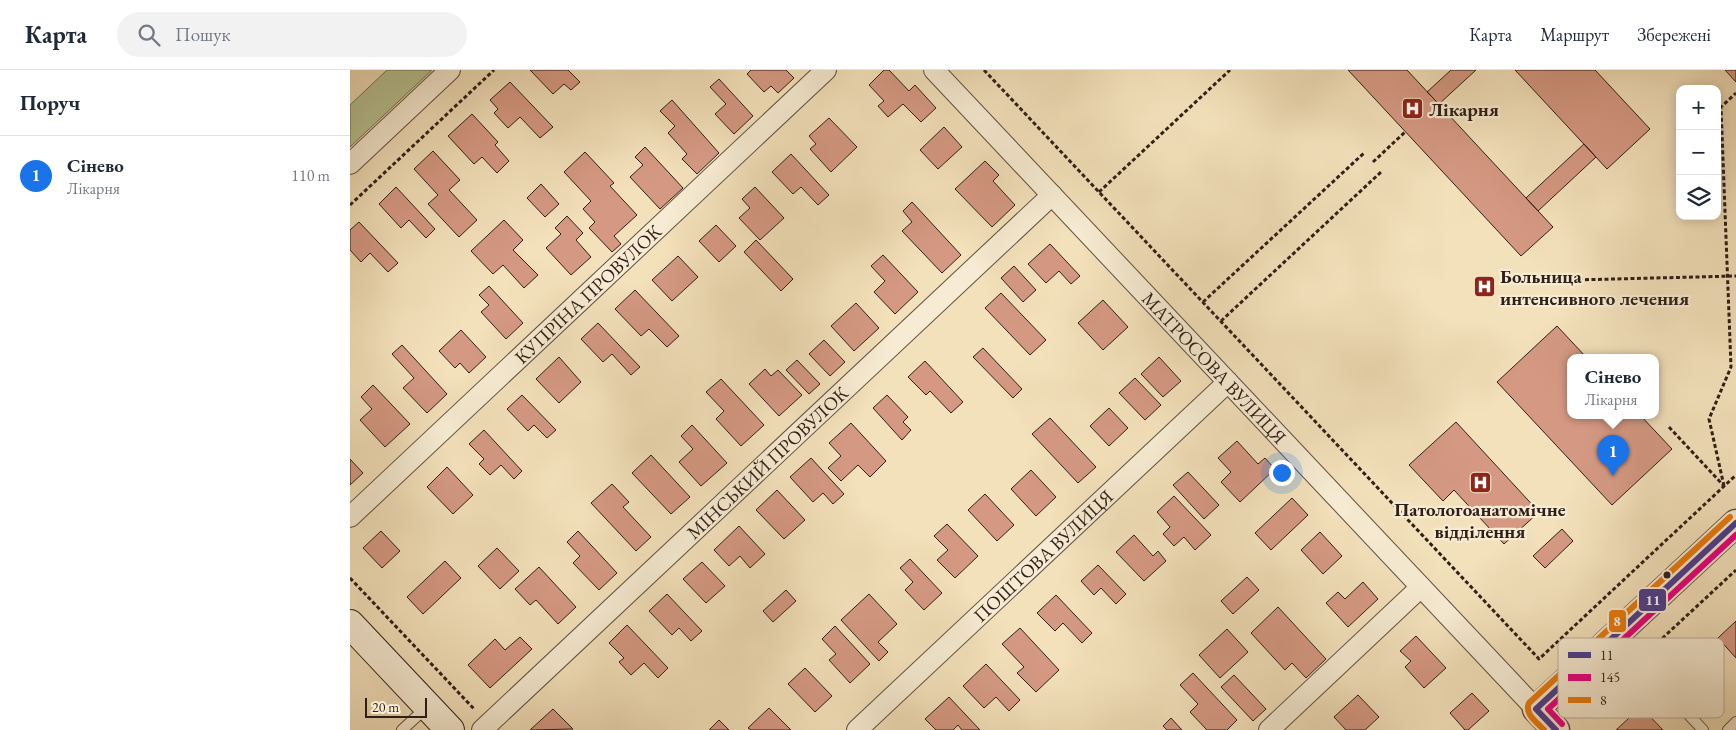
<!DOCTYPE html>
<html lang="uk">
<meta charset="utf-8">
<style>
:root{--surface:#fff;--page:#f2f2f3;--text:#1f2937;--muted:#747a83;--line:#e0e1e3;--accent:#1a73e8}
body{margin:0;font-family:"EB Garamond",serif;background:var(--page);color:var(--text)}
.controls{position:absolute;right:15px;top:15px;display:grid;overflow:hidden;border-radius:10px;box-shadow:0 2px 12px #0003}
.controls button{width:45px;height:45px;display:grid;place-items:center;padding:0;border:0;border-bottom:1px solid var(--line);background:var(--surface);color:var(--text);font:25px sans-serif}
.scale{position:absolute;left:15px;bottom:12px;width:62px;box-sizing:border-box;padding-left:5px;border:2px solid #2f1f17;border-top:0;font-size:14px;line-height:18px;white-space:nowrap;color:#2f1f17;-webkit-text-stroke:4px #f7ecd3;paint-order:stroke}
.you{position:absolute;left:931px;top:402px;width:18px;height:18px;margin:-12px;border:4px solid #fff;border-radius:50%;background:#1a73e8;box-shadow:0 0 0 8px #1a73e833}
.badge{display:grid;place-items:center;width:32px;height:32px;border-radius:50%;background:var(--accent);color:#fff;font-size:16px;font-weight:700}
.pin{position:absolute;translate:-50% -41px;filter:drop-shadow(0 1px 2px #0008)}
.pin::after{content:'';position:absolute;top:26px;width:18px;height:15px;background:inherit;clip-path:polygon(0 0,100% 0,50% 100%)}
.popup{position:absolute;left:1217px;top:284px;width:92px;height:65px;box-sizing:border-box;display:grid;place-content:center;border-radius:10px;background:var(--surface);filter:drop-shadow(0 1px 4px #0005);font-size:16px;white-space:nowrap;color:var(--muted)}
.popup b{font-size:19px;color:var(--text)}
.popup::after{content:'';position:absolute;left:50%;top:100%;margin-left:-10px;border:10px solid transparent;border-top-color:var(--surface)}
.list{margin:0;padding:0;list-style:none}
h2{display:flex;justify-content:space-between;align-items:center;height:65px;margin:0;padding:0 20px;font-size:21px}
h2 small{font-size:16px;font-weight:400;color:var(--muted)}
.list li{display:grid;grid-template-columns:32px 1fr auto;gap:15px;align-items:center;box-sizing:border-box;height:80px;padding:0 20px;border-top:1px solid var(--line)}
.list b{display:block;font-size:19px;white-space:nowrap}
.list p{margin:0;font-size:16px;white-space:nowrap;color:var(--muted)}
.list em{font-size:16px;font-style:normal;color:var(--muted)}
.icon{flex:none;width:28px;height:28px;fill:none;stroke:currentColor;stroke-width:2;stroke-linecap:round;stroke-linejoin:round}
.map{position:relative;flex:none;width:1386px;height:660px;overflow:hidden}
header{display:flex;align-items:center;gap:30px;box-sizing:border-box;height:70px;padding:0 25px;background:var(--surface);border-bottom:1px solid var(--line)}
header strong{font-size:24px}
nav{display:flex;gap:28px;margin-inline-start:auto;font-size:18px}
.search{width:350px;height:45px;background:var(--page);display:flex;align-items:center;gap:12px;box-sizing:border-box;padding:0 18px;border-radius:28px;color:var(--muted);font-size:19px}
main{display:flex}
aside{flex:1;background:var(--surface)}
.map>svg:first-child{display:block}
.green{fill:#b8c393;stroke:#747155}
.building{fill:#d59983;stroke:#2f1f17}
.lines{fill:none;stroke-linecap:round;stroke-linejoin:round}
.service-casing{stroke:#605040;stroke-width:12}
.minor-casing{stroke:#605040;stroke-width:22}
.tertiary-casing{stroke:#605040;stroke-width:29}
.secondary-casing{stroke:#2f1f17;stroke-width:30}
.path{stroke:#2f1f17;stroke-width:3;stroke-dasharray:4 2.5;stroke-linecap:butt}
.service{stroke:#f7ecd3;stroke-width:10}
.minor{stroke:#f7ecd3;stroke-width:20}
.tertiary{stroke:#f7ecd3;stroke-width:26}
.secondary{stroke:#f7ecd3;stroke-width:28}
.bus-1-casing{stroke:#f7ecd3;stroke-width:10}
.bus-2-casing{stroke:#f7ecd3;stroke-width:10}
.bus-3-casing{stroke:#f7ecd3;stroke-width:10}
.bus-1{stroke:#4a3d8e;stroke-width:6}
.bus-2{stroke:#e5007d;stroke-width:6}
.bus-3{stroke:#e87a0d;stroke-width:6}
.bus-dot{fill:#2f1f17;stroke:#f7ecd3;stroke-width:2}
.labels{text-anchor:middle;stroke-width:4.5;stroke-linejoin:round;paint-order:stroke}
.poi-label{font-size:19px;font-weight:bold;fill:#2f1f17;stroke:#f7ecd3;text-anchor:start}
.street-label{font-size:19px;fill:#2f1f17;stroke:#f7ecd3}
.key{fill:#f7ecd3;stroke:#bbae9b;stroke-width:1}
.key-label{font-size:14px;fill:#2f1f17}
.line-badge{stroke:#f7ecd3;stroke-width:2}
.badge-label{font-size:14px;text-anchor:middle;font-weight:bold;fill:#fff}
</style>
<header>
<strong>Карта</strong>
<div class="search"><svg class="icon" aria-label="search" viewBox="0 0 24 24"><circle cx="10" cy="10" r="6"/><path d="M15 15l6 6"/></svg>Пошук</div>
<nav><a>Карта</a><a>Маршрут</a><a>Збережені</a></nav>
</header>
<main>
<aside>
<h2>Поруч<small></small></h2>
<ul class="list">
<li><span class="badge">1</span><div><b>Сінево</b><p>Лікарня</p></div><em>110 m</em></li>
</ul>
</aside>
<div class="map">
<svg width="1386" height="660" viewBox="0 0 1386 660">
<rect width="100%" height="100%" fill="#f3e1bb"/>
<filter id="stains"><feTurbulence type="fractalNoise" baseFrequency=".004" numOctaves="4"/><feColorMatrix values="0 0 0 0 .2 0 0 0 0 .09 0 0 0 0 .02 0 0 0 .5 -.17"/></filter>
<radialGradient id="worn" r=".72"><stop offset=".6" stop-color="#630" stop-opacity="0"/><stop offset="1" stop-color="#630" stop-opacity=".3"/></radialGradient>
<!-- green -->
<path class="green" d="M37,0H82L0,77V35Z"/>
<!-- building -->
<path class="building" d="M180,0H218L230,12L221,20L214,14L203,24Z
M401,0H436L444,8L428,23L421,16L414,22L397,4Z
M534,0H539L559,21L565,15L586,38L571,52L553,34L538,47L528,36L534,31L519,15Z
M998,0H1057L1203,157L1171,186Z
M1101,0H1126L1089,34L1077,22Z
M1165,0H1245L1300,59L1257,99Z
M1375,0H1386V12Z
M369,9L403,46L384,64L365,44L376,34L360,17Z
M160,12L203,57L190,68L170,47L158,58L144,43L148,39L140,30Z
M322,30L369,83L347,104L332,89L337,84L318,63L325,56L310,41Z
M122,44L148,72L145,75L159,91L147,103L132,87L124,94L98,66Z
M479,48L507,77L481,102L460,79L466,74L459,66Z
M594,57L612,77L588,99L570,80Z
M1234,74L1246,87L1188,141L1176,128Z
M295,77L333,118L310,139L280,107L293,95L285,87Z
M83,81L110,110L99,120L127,150L109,167L78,134L88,125L64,99Z
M235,82L264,113L260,116L287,145L264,166L271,174L262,182L239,158L245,152L233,139L241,131L214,102Z
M441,84L479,125L468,135L451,117L443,124L422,102Z
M635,91L649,105L643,111L665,135L642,157L605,119Z
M191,114L209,134L195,147L177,128Z
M46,117L85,159L76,168L59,150L51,158L29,134Z
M405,117L434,148L410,170L389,148L400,138L392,129Z
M562,132L611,185L592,203L552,161L562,152L553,141Z
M217,146L233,163L226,170L241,187L221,205L196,178L211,164L205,158Z
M154,150L173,170L163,180L188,205L174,218L153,195L143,204L121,181Z
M9,152L48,193L38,202L20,183L11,192L0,180V160Z
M366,155L386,176L369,192L349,171Z
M406,170L443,209L431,221L394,182Z
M700,174L730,206L721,214L709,201L696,213L678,194Z
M533,185L568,222L545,244L524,222L535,211L521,196Z
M328,186L348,207L322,231L302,210Z
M664,196L686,220L673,232L651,208Z
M139,216L173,253L156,269L131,242L139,235L129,225Z
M285,220L329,266L317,277L299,259L291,266L265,239Z
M651,223L696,270L680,285L635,238Z
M753,230L778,257L753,280L728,253Z
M506,233L529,258L504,281L481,256Z
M248,253L290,297L281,305L262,284L253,292L231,269Z
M1207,256L1236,287H1220V345H1290L1322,379L1262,435L1147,312Z
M111,260L136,287L119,303L110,293L105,298L89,281Z
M474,270L495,292L480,306L459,284Z
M52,275L97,324L77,343L53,318L64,308L42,284Z
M633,278L672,319L663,328L623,287Z
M209,287L231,312L209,333L186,309Z
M809,287L831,311L813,327L791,304Z
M447,290L470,314L459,324L436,300Z
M575,291L613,332L601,343L580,321L576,325L558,307Z
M415,299L421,306L428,300L452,325L429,346L399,314Z
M785,308L811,335L795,350L769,323Z
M371,309L414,355L391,376L366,349L374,341L356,322Z
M23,315L60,354L35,377L10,350L22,339L11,327Z
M172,325L206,360L197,368L184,355L178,361L157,339Z
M537,325L558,347L553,352L561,360L552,370L523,338Z
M759,338L778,358L759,376L740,356Z
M700,348L746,397L728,413L682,364Z
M1106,352L1189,442L1154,474L1104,420L1093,431L1059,395Z
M501,353L536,391L520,407L508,395L491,411L478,398L491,386L479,373Z
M342,355L377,393L351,416L329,392L343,379L331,366Z
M134,360L172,401L164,409L151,395L140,405L129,394L134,389L119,374Z
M887,371L908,394L915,388L925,399L890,432L871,412L881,402L868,388Z
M301,385L340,427L321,444L282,403Z
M461,388L494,424L483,434L473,423L463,432L440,407Z
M0,389L13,403L0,415Z
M97,397L123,425L103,444L77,417Z
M681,400L706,427L686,446L661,419Z
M838,402L869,435L854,449L823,415Z
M262,414L279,432L273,437L301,467L286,481L241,433Z
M427,420L455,450L434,469L406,440Z
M635,424L664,455L647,471L618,440Z
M824,426L861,465L845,480L834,467L824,476L813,464L820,457L807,442Z
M942,428L958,445L921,480L905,463Z
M597,454L628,486L605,508L587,490L598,480L584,466Z
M389,456L415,484L400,498L390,486L379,496L364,480Z
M1212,459L1223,471L1195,498L1183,486Z
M31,461L50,481L32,498L13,478Z
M228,461L267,503L249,520L223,493L230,486L217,472Z
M970,462L992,486L973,504L951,480Z
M784,465L803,486L808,481L816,491L794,511L766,482Z
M147,478L169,501L150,519L128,496Z
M560,489L592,523L574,540L555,520L563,512L550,498Z
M95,491L111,508L73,544L57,527Z
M352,492L375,516L356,533L333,509Z
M748,495L776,524L766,534L751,518L744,525L731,511Z
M189,497L226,537L208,554L186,530L180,535L165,519Z
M897,507L909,520L883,544L871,531Z
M1013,512L1028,529L998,557L976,533L988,522L995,529Z
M436,520L446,531L423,552L413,541Z
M317,524L352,561L341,571L329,558L322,565L299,541Z
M519,524L547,554L528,572L538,582L529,591L491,550Z
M706,525L742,563L732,573L713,553L705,561L687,543Z
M928,537L976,589L956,608L942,593L935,600L901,563Z
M1386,551V588L1368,568Z
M277,555L318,598L308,608L294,593L281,605L269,592L274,588L259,573Z
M485,556L520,594L500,613L479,590L486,584L472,569Z
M670,558L709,600L686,622L667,603L674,597L652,574Z
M877,559L898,582L870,608L849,585Z
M1066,566L1096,598L1074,618L1055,597L1061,591L1050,581Z
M170,567L182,579L140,618L118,595L145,569L155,580Z
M636,594L670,630L659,641L646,627L634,638L613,616Z
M455,598L482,626L465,642L438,614Z
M843,603L887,650L877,660H857L840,642L848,634L830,615Z
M884,605L916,639L903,651L871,617Z
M1122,623L1139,641L1118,660H1115L1100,643Z
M1008,625L1029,647L1015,660H996L984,647Z
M599,627L630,660H612L608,655L603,660H586L575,649Z
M1291,637L1313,660H1266Z
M419,638L441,660H401L398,658Z
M203,639L223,659L180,660Z
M821,648L832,660H817L813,656Z
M369,650L379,660H359Z"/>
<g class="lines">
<defs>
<path id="service" d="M1325,630L1353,660
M52,660L77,637
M1378,660L1386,652"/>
<g id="minor">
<path id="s1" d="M584,0L1186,639"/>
<path d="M0,94L100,0"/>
<path id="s2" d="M0,447L476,0"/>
<path id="s3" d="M132,660L702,125"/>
<path id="s4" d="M507,660L878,312"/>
<path d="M919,660L1071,517"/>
</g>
<path id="tertiary" d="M1206,660L1186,639L1386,453"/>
<path id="secondary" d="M0,554L100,660"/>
</defs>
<!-- service casing -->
<use href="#service" class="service-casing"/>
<!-- minor casing -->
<use href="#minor" class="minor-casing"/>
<!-- tertiary casing -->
<use href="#tertiary" class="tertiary-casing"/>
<!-- secondary casing -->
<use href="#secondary" class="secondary-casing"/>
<!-- path -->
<path class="path" d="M634,0L1189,589L1386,405
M1023,92L1055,62
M749,122L880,0
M0,135L144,0
M1183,211L1386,206
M853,232L1014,83
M871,251L1031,102
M1319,357L1374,416
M1374,416L1359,349L1381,297L1371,37L1386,23
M0,508L125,640
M1288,591L1316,620
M1236,639L1386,500"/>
<!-- service -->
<use href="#service" class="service"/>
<!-- minor -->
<use href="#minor" class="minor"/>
<!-- tertiary -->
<use href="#tertiary" class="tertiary"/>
<!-- secondary -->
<use href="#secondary" class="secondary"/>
<defs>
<path id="bus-1" d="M1206,660L1186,639L1386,453"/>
<path id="bus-2" d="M1212,654L1198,639L1386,465"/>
<path id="bus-3" d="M1194,660C1187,652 1174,644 1179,633L1380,447"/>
</defs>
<!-- bus-1 casing -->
<use href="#bus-1" class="bus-1-casing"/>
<!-- bus-2 casing -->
<use href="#bus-2" class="bus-2-casing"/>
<!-- bus-3 casing -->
<use href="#bus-3" class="bus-3-casing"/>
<!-- bus-1 -->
<use href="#bus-1" class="bus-1"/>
<!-- bus-2 -->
<use href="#bus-2" class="bus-2"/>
<!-- bus-3 -->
<use href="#bus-3" class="bus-3"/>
</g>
<!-- icons -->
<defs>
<symbol id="hospital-square" viewBox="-11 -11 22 22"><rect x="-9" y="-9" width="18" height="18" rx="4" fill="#8f2418" stroke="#f7ecd3"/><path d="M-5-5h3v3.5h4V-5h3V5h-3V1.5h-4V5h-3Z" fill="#fff"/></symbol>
</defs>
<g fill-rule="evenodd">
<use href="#hospital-square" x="1050" y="26" width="25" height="25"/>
<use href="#hospital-square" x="1122" y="204" width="25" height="25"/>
<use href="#hospital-square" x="1118" y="400" width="25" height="25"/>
</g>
<!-- markers -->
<circle class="bus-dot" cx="1317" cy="505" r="4.5"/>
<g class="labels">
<!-- poi labels -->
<g class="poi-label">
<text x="1079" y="46">Лікарня</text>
<text x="1150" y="213">Больница<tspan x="1150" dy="22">интенсивного лечения</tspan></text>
<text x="1130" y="446" text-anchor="middle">Патологоанатомічне<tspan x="1130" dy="22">відділення</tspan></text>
</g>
<!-- street labels -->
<g class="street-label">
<text dy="7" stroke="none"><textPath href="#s2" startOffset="326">КУПРІНА ПРОВУЛОК</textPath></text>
<text dy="7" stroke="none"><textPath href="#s1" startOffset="409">МАТРОСОВА ВУЛИЦЯ</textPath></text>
<text dy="7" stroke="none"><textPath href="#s3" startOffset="391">МІНСЬКИЙ ПРОВУЛОК</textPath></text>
<text dy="7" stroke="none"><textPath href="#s4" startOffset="255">ПОШТОВА ВУЛИЦЯ</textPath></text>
</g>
</g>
<!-- legend -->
<rect x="1208" y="568" width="166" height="80" rx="8" class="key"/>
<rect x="1218" y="582" width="23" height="6" fill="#4a3d8e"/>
<rect x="1218" y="604" width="23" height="7" fill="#e5007d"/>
<rect x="1218" y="627" width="23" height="6" fill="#e87a0d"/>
<g class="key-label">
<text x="1250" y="590">11</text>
<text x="1250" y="612">145</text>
<text x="1250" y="635">8</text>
</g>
<g class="line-badge">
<rect x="1288" y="518" width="29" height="24" rx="5" fill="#4a3d8e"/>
<rect x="1258" y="539" width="19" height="24" rx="5" fill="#e87a0d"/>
</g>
<g class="badge-label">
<text x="1303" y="535">11</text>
<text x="1267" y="556">8</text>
</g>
<rect width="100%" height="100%" filter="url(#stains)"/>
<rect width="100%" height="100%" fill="url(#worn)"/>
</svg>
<div class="controls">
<button>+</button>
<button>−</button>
<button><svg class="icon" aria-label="layers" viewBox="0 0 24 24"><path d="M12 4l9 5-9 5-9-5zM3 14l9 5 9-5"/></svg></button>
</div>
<div class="scale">20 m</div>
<div class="you"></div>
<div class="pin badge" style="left:1263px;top:406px">1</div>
<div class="popup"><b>Сінево</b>Лікарня</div>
</div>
</main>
